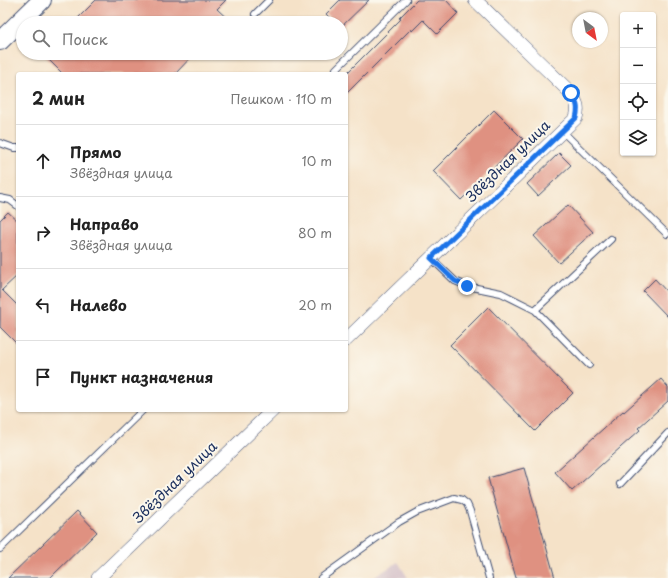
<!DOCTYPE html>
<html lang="ru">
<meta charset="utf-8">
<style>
:root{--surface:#fff;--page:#f2f2f2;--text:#222;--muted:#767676;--line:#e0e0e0}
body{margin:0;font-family:"Playpen Sans",sans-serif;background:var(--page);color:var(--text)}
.controls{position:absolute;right:12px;top:12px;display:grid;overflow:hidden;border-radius:4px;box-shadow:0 1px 3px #0004}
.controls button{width:36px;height:36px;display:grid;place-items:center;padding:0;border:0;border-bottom:1px solid var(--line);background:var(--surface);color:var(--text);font:20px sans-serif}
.compass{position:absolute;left:572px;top:12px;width:36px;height:36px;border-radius:50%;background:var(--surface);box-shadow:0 1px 3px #0004;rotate:148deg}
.stop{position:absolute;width:12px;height:12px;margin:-9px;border:3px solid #1a73e8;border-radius:50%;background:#fff}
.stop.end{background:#1a73e8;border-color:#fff;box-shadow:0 1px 4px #0008}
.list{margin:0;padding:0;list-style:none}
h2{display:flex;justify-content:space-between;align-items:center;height:52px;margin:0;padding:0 16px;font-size:17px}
h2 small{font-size:13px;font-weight:400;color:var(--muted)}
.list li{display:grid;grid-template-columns:26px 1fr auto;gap:12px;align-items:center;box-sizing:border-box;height:72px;padding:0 16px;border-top:1px solid var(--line)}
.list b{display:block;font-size:15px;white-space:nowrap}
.list p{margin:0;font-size:13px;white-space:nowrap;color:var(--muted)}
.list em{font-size:13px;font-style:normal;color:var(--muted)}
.icon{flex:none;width:22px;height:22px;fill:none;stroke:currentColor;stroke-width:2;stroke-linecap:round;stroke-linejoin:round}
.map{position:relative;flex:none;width:668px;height:578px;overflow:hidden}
.search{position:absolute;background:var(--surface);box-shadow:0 1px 3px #0004;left:16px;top:16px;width:332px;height:44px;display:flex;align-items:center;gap:10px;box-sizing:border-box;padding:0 14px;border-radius:22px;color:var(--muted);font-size:15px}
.panel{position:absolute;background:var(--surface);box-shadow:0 1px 3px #0004;left:16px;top:72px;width:332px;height:340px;border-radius:4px}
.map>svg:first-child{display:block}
.industrial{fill:#d2bdc6}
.building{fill:#df9181}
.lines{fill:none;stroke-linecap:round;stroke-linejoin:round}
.lane-casing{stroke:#3c4a6e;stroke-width:8}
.street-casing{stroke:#3c4a6e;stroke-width:14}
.secondary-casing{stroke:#3c4a6e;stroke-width:20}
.lane{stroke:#fff;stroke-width:6}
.street{stroke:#fff;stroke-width:13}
.secondary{stroke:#fff;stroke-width:18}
.route{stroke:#1a73e8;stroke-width:5}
.labels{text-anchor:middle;stroke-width:4;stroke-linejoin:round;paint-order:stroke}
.street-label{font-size:14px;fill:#1b2f5e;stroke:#fbf7ec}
</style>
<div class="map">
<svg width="668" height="578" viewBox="0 0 668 578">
<rect width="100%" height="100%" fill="#fbf7ec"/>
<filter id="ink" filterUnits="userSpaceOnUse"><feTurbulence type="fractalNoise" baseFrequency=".025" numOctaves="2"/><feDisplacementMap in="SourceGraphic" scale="8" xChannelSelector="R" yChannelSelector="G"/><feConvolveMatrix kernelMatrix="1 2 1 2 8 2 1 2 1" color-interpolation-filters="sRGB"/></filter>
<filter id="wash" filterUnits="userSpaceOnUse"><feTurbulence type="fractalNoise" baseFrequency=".012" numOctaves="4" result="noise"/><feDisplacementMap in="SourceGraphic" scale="16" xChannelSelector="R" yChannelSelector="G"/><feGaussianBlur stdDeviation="0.9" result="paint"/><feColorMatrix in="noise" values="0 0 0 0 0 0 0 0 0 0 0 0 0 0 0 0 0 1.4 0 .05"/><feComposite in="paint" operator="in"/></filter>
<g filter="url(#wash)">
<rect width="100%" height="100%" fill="#f5e2c8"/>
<!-- industrial -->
<path class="industrial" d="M398,562L408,578H373Z"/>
<g id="blocks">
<!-- building -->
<path class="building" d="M96,0H226L217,9L232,23H73Z
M340,0H369L341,27V23H335L326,14Z
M417,0H446L458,13L437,34L423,20L412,31L411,29L346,94V74L401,19L399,18Z
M42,53H195L175,74H63Z
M494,110L523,139L461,200L433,171Z
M559,153L571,165L538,196L527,184Z
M568,205L593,232L559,263L534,236Z
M8,212L18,221V275L2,290L18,306V345L0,327V220Z
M655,279L668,293V317L643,291Z
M488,307L573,393L535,431L450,345Z
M661,379L668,387V401L638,428L640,430L572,491L555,472L623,411L624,412Z
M524,468L555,578H516L488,478Z
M77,511L97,532L50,578H8Z"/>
</g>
</g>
<g filter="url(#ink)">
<use href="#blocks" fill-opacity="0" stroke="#3c4a6e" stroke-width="1"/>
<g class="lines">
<defs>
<path id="lane" d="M255,14L269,0
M336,69L406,0
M562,131L667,234
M0,143L14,148H18
M0,198L10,200L18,206
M431,258L455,281L467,286L501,293L535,310
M589,365L535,310L611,239
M620,484L668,433
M0,549L143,410
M321,578L399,522L417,512L454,498L462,500L467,504L470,511L489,578"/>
<path id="street" d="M346,340L576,118C579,107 577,103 571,93L475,0
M98,578L273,410"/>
<path id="secondary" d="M0,41L42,0"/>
</defs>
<!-- lane casing -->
<use href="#lane" class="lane-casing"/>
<!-- street casing -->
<use href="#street" class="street-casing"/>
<!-- secondary casing -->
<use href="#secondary" class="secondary-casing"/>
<!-- lane -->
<use href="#lane" class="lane"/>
<!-- street -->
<use href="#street" class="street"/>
<!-- secondary -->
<use href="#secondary" class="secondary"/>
</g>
</g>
<g class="lines" filter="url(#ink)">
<!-- route -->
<path class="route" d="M467,286L455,281L431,258L576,118C579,107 577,103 571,93"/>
</g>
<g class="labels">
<!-- street labels -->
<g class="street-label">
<text transform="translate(508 161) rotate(-44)" y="5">Звёздная улица</text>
<text transform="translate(175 482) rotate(-44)" y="5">Звёздная улица</text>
</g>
</g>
</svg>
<div class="controls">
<button>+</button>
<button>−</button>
<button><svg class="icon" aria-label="locate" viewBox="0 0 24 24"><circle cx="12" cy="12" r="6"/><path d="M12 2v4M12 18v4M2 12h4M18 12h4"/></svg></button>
<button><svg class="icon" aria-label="layers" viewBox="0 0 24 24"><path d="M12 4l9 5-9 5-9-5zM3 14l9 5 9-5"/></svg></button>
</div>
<svg class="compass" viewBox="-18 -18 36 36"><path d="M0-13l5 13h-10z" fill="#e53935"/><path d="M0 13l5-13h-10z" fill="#767676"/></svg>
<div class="stop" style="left:571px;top:93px"></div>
<div class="stop end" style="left:467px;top:286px"></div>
<div class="search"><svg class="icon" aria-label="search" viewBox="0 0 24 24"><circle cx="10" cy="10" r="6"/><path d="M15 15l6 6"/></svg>Поиск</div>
<section class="panel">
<h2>2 мин<small>Пешком · 110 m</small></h2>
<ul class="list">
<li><svg class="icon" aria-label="ahead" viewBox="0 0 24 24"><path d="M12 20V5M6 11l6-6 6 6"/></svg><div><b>Прямо</b><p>Звёздная улица</p></div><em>10 m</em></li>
<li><svg class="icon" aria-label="right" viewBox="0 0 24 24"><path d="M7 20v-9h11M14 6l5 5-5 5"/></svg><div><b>Направо</b><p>Звёздная улица</p></div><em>80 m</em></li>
<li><svg class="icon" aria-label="left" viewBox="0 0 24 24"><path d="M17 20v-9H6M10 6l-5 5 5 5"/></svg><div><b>Налево</b></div><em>20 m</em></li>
<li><svg class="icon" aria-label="arrive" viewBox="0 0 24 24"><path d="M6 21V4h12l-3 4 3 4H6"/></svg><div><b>Пункт назначения</b></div></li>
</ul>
</section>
</div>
